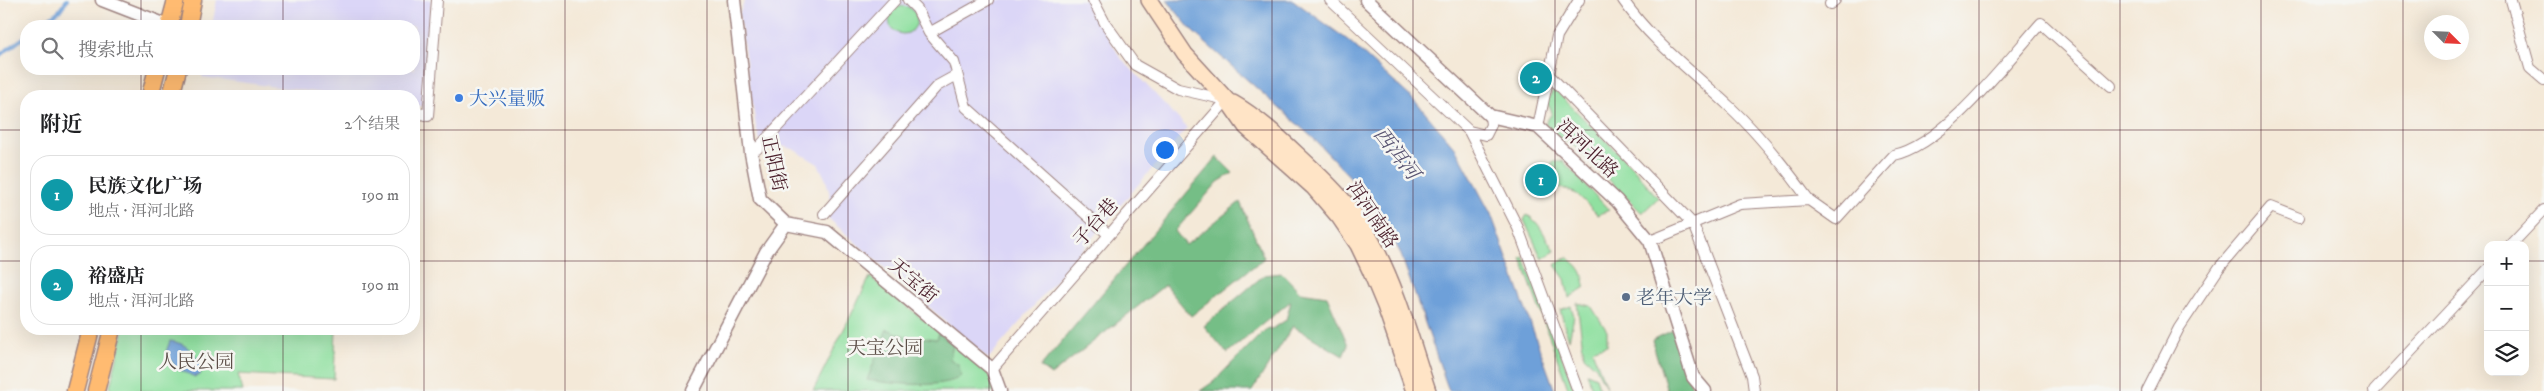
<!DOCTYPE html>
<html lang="zh">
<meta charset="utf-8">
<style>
:root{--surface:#fff;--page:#f6f6f6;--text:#202124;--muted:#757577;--line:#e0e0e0;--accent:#db2777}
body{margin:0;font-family:"IM FELL DW Pica","Noto Serif SC",serif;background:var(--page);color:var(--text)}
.controls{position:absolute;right:15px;bottom:15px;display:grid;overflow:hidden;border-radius:10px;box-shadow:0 5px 20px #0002}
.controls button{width:45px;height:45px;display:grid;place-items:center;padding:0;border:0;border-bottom:1px solid var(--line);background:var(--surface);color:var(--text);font:25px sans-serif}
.compass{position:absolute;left:2424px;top:15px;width:45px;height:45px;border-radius:50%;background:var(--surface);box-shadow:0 5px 20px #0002;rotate:114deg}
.you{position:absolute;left:1164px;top:149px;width:18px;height:18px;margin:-12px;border:4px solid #fff;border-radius:50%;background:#1a73e8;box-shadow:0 0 0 8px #1a73e833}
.badge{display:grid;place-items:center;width:32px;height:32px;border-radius:50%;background:var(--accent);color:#fff;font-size:16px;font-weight:700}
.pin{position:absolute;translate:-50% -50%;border:2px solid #fff;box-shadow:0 1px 5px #0006}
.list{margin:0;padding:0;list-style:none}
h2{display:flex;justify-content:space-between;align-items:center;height:65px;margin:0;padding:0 20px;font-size:21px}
h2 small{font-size:16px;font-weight:400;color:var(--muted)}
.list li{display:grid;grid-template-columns:32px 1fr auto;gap:15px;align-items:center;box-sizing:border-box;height:80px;margin:0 10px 10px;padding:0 10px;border:1px solid var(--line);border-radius:20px}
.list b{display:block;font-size:19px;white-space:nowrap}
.list p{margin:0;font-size:16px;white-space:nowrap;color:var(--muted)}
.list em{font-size:16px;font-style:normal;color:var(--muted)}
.icon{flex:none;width:28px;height:28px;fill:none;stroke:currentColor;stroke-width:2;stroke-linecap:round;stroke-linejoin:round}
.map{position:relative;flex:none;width:2544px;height:391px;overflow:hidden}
.search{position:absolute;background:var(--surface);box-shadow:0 5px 20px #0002;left:20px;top:20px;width:400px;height:55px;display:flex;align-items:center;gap:12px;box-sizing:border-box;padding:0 18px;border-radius:20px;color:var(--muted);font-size:19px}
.panel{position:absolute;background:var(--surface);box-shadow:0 5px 20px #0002;left:20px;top:90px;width:400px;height:245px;border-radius:20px}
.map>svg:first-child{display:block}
.built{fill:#dbd6f7}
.green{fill:#90e0a0;stroke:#6d8066}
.forest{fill:#74be86;stroke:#5f6e58}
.water{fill:#6ea0d9;stroke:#5c6082}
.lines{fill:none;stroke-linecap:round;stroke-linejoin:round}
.stream{stroke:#6ea0d9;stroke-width:4}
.minor-casing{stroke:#9f8482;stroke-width:12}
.tertiary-casing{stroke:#9f8482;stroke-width:15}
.secondary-casing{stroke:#9f8482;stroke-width:18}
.primary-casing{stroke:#9f8482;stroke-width:19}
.minor{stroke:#fff;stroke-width:10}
.tertiary{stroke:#fff;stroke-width:12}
.secondary{stroke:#ffe4c6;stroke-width:15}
.primary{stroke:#ffbb71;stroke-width:16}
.grid{fill:none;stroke:#4a1f2b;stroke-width:1;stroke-opacity:0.55}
.shop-dot{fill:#3f7fe0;stroke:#f6f6f2;stroke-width:2}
.service-dot{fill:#5c6f8a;stroke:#f6f6f2;stroke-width:2}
.labels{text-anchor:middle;stroke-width:5;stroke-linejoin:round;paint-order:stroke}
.shop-label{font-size:19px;fill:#366cbe;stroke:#f6f6f2;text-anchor:start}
.street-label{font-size:19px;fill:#4a1f2b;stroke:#f6f6f2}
.service-label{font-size:19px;fill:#4e5e75;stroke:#f6f6f2;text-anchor:start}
.park-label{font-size:19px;fill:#5c4f48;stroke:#f6f6f2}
.water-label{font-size:20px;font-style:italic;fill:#585371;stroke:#f6f6f2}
</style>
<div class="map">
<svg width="2544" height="391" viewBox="0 0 2544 391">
<rect width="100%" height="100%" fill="#f6f6f2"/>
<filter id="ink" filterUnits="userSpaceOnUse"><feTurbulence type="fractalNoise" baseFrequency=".02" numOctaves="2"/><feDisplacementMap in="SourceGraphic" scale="10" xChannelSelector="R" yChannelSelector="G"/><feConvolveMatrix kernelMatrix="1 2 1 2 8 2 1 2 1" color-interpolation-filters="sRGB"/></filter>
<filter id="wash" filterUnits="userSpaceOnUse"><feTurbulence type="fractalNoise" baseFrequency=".0096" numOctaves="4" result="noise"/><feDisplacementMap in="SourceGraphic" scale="20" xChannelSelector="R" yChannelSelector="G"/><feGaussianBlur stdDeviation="1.12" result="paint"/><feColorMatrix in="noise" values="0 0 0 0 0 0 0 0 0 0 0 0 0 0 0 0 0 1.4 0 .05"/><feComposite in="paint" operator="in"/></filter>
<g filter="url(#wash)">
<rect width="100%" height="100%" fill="#f4e9d8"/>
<!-- built -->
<path class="built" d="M217,0H431L424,107L414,105V96H344L202,77L204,69H414V26H212Z
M745,0H1086L1120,57L1187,128L988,359L828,218L831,200L826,180L818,164L793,149L760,140L756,127L739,14Z"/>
<!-- green -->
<path class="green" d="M889 20a14 14 0 1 1 28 0a14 14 0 1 1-28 0Z
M1554,89L1634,169L1658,198L1642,213L1571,142L1562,141L1545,124L1552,113L1547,101Z
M1563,161L1609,210L1598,215L1577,194L1554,185L1550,166L1553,162Z
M1527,215C1541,222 1545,239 1555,251L1542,259L1524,220Z
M1524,257L1575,391H1569L1521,258Z
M1567,257C1579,266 1584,271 1585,287L1569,298L1565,279L1555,265Z
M870,277L988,371L995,391H813Z
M1577,303L1591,306L1607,331V345L1592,350L1608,391L1596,367L1584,356Z
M1571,306L1574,316L1569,340L1560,310Z
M124,329H336L334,379L238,374L243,391H112L110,387Z
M1587,373L1596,377L1600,391H1593Z"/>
<!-- forest -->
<path class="forest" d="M1217,157L1233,173L1218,182L1175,231L1186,245L1240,202L1264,258L1191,316L1165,285L1051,375L1040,367Z
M1282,273L1300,292L1327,296L1348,345L1343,356L1293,326L1252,391H1200L1213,382L1265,330L1274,328L1286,320L1291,301L1227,353L1204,326L1264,275Z
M887,329L905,336L937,339L939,333L953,345L950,359L959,365L961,376C945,390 888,383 867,380Z
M1673,330L1692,387L1695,391H1667L1652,340Z"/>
<!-- water -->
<path class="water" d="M1167,0H1293L1349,41L1415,101L1456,149L1491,214L1555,391H1449L1400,252L1371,199L1313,138L1192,31Z
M170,341C187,343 195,353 202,368L200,375L195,377L176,368L166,352Z"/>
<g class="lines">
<!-- stream -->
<path class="stream" d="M39,26L59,11L67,0
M0,55L26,36"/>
</g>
</g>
<g filter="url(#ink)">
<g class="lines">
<defs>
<path id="minor" d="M908,0L917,9L929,33L954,62L966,107L1108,234
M1330,0L1469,131L1486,135L1491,125L1490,116
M1623,0C1652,42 1693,72 1730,107C1760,135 1785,167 1809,200
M2511,0L2530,68L2544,80
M1830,4L1835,0
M929,33L988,0
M1550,76L1693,224L1752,376L1754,391
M414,111L428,116L437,0
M1538,127L1557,36L1579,0
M1469,131L1518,228L1578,391
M757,149L895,0
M824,214L937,86L957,75
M1650,241L1740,204L1809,200L1836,219L1894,155C1945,144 2006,62 2041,23L2111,86
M2511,245L2544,210
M992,369L1227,100L1178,89L1135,65L1105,23L1093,0
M2147,391L2179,328L2219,268L2271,207L2299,218
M2374,391L2488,269"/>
<path id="tertiary" d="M102,0L169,26
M1366,0L1490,116L1538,127L1617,201L1650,241L1693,377L1705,391
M786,224L827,232L992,369L1000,391
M693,391L766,252L786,224L760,199L751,153L734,0"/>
<path id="secondary" d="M1149,0L1185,54L1227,100L1246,127L1314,188L1339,217L1358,245L1370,270L1385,306L1414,391
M1233,103C1257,117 1277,135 1298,155C1325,180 1352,206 1370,238C1397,286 1411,340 1428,391"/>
<path id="primary" d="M169,26L176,0
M188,26L193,0
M150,96L157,69
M171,96L178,69
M75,391L91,329
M96,391L112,329"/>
</defs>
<!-- minor casing -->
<use href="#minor" class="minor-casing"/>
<!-- tertiary casing -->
<use href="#tertiary" class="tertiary-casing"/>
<!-- secondary casing -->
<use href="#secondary" class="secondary-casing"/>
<!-- primary casing -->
<use href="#primary" class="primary-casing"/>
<!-- minor -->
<use href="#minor" class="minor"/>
<!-- tertiary -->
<use href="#tertiary" class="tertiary"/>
<!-- secondary -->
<use href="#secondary" class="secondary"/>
<!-- primary -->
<use href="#primary" class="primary"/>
</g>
</g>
<!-- grid -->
<path class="grid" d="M141,0V26M283,0V26M424,0V391M565,0V391M707,0V391M848,0V391M989,0V391M1131,0V391M1272,0V391M1413,0V391M1555,0V391M1696,0V391M1837,0V391M1979,0V391M2120,0V391M2261,0V391M2403,0V391M141,69V96M283,69V96M0,130H26M414,130H2544M0,261H26M414,261H2488M2525,261H2544M141,329V391M283,329V391"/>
<!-- markers -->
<circle class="shop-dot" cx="459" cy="98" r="5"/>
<circle class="service-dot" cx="1626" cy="297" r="5"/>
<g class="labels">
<!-- shop labels -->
<g class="shop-label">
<text x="469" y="105">大兴量贩</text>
</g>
<!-- street labels -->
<g class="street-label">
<text transform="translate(1588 148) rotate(43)" y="7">洱河北路</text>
<text transform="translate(775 163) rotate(78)" y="7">正阳街</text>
<text transform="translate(1373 214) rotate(56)" y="7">洱河南路</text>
<text transform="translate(1095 222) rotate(-49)" y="7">子台巷</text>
<text transform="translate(914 280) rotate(40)" y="7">天宝街</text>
</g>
<!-- service labels -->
<g class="service-label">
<text x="1636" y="304">老年大学</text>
</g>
<!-- park labels -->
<g class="park-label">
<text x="885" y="354">天宝公园</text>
<text x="196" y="368">人民公园</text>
</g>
<!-- water labels -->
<g class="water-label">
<text transform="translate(1397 153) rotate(52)" y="7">西洱河</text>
</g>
</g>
</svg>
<div class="controls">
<button>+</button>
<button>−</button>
<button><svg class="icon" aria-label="layers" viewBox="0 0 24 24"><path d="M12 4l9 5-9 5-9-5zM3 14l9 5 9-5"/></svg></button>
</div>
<svg class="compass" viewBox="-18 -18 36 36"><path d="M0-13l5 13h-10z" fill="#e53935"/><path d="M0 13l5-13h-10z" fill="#757577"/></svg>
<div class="you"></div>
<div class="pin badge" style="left:1541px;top:180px;background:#0f9aa8">1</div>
<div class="pin badge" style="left:1536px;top:78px;background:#0f9aa8">2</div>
<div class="search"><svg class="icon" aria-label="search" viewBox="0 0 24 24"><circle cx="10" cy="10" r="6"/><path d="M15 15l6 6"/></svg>搜索地点</div>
<section class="panel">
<h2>附近<small>2个结果</small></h2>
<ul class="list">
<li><span class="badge" style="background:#0f9aa8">1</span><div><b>民族文化广场</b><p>地点 · 洱河北路</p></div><em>190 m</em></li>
<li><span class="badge" style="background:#0f9aa8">2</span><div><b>裕盛店</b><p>地点 · 洱河北路</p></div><em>190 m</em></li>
</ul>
</section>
</div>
